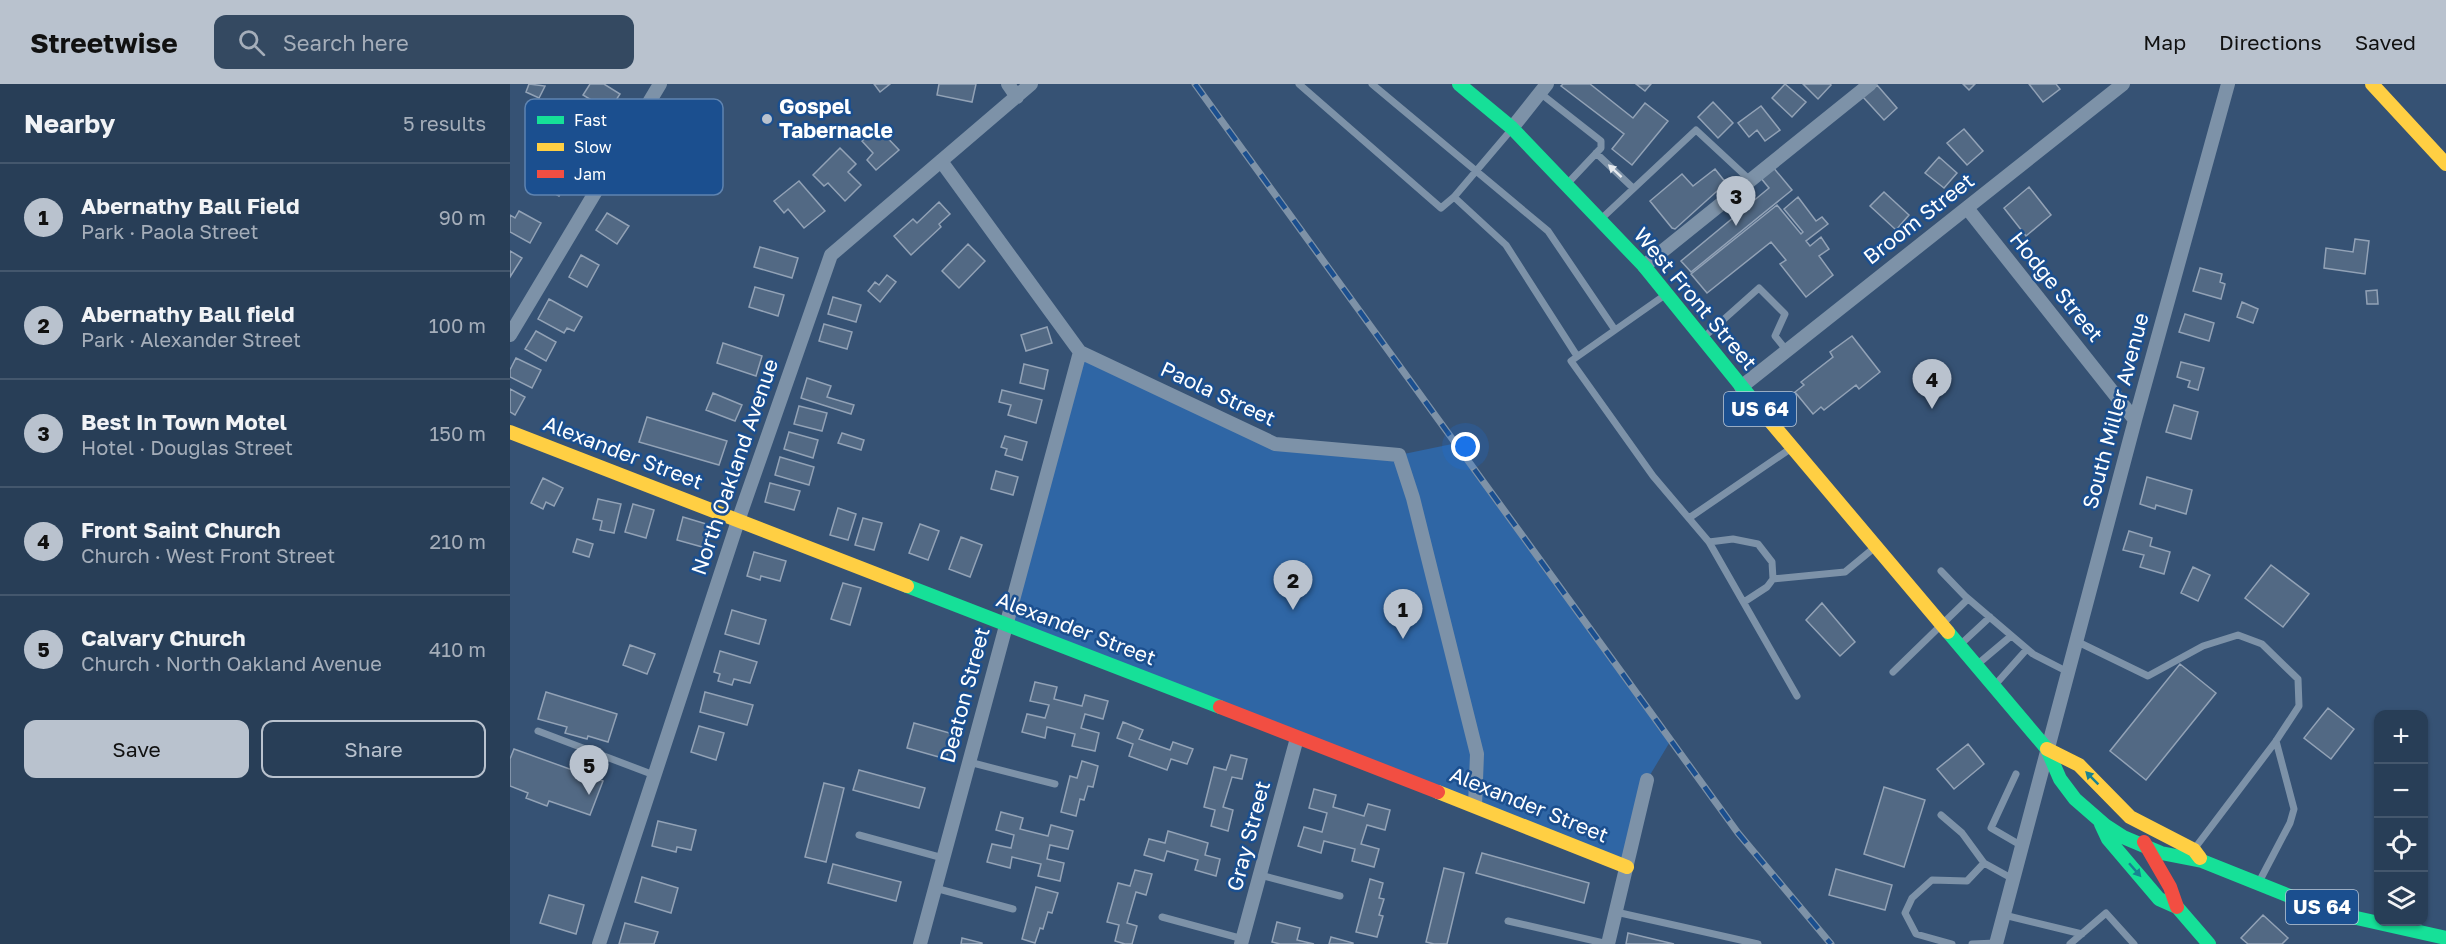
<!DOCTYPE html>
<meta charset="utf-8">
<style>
:root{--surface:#283e57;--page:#344961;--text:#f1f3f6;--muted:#a5aeba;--line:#44576d;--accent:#b9c2ce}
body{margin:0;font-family:"Golos Text",sans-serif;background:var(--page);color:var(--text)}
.controls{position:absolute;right:18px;bottom:18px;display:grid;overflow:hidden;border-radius:12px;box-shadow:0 2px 4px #0004}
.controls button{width:54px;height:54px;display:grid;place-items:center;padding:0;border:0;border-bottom:2px solid var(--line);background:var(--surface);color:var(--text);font:30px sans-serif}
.you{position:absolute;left:956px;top:363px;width:21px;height:21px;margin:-15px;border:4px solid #fff;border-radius:50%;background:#1a73e8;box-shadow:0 0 0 9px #1a73e833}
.badge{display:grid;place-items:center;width:39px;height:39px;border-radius:50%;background:var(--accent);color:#111;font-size:20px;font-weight:700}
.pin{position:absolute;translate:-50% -50px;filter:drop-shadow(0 2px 3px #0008)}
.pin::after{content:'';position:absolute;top:32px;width:21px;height:18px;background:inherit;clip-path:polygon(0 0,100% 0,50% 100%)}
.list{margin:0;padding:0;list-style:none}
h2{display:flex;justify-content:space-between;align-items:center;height:78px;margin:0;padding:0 24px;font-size:26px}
h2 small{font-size:20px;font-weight:400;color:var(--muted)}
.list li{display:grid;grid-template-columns:39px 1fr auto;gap:18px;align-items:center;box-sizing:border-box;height:108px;padding:0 24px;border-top:2px solid var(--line)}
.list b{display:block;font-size:22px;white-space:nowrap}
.list p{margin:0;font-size:20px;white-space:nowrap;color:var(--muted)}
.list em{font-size:20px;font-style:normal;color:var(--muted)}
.actions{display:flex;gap:12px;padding:18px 24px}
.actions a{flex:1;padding:14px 0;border:2px solid var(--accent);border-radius:12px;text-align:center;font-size:21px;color:var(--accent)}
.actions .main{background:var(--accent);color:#111}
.icon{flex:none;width:33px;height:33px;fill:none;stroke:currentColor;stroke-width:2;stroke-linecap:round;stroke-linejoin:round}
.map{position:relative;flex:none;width:1936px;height:860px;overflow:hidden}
header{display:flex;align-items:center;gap:36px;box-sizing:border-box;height:84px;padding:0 30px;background:var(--accent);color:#111}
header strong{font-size:28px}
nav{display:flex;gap:33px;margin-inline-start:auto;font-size:21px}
.search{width:420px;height:54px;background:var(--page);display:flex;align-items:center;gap:15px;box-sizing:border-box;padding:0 21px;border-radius:12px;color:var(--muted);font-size:22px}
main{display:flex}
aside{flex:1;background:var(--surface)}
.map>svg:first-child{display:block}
.green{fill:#2f66a5}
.building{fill:#526984;stroke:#92a2b6;stroke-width:1.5}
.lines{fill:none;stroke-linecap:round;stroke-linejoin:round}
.lane{stroke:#7d92a8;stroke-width:7}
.street{stroke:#7d92a8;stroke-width:14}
.fast{stroke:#16e098;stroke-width:14}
.slow{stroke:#ffcf43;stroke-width:14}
.jam{stroke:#f24e42;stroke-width:14}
.rail-casing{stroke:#7e92a7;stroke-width:7}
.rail{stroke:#1b4f8f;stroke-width:4.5;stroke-dasharray:14;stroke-linecap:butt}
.oneway{fill:#e5e9ee}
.oneway2{fill:#198292}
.poi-dot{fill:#b9c2ce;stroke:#1b4f8f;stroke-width:2}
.labels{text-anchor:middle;stroke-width:5;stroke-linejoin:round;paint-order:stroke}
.shield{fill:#1b4f8f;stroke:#bbcadd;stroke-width:1.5}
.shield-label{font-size:20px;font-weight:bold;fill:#fff}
.poi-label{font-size:21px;font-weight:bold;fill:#fff;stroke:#1b4f8f;text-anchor:start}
.street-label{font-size:21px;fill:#fff;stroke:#1b4f8f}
.key{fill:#1b4f8f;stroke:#5f84b1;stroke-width:1.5}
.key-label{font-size:16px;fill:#fff}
</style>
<header>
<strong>Streetwise</strong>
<div class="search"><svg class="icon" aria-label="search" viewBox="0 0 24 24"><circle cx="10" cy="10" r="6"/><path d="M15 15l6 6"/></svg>Search here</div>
<nav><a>Map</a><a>Directions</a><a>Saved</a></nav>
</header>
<main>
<aside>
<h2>Nearby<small>5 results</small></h2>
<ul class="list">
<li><span class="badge">1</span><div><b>Abernathy Ball Field</b><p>Park · Paola Street</p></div><em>90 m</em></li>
<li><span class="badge">2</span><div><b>Abernathy Ball field</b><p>Park · Alexander Street</p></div><em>100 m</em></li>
<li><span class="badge">3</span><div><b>Best In Town Motel</b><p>Hotel · Douglas Street</p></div><em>150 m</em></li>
<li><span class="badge">4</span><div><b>Front Saint Church</b><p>Church · West Front Street</p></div><em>210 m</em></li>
<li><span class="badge">5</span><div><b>Calvary Church</b><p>Church · North Oakland Avenue</p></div><em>410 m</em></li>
</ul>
<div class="actions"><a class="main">Save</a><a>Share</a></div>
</aside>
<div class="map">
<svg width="1936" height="860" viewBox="0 0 1936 860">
<rect width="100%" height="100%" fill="#365274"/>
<!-- green -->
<path class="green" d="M570,268L765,360L889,371L947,359L1161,656L1137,696L1117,783L496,541Z"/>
<!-- building -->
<path class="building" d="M19,0L35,2L29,14L16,8Z
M80,0H94L110,10L99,27L73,11Z
M364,0H380L370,8Z
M429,0H466L462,18L427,11Z
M1053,0H1080L1123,34L1135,19L1158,37L1122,81L1102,65L1114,50L1051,2Z
M1126,0H1141L1135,7Z
M1275,0L1296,18L1282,33L1262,14Z
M1293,0H1320L1321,1L1308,15Z
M1453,0H1465L1459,6Z
M1519,0H1546L1550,5L1533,18Z
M1367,1L1387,24L1374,36L1353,13Z
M1203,18L1223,39L1208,54L1188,33Z
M1251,22L1270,46L1255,57L1247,46L1239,53L1228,39Z
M367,43L389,66L366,86L357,76L363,69L352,57Z
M1454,45L1473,67L1457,81L1437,59Z
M330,64L346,80L338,88L351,101L335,117L318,99L314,102L303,91Z
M1429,73L1447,89L1434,104L1415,89Z
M27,74L60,92L49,112L16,95Z
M1262,82L1282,106L1181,188L1171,177L1259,104L1250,93Z
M1205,85L1216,99L1165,145L1162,144L1140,117L1172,90L1183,102Z
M289,97L315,127L294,144L278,125L274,129L264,117Z
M1519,103L1541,131L1516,152L1494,124Z
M1374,108L1399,131L1386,146L1360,122Z
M1288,113L1306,137L1312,133L1318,140L1296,157L1300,162L1311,153L1319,165L1309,172L1323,191L1296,213L1270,180L1276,176L1261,158L1197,209L1181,190L1267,121L1291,150L1293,148L1274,125Z
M429,118L440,130L429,140L431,143L401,171L384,152L403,135L407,139Z
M9,127L31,139L20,159L0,148V131L5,134Z
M97,129L119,142L107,160L86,146Z
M1845,155L1859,157L1855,190L1814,184L1816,164L1843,168Z
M458,160L475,177L449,204L432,187Z
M250,163L288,174L282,194L244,183Z
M0,167L12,174L0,193Z
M71,171L89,181L77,203L59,193Z
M1690,184L1712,190L1710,198L1715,200L1711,215L1683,207Z
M377,191L386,198L370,218L358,207L365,198L369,201Z
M245,203L274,211L268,232L239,223Z
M1867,206L1868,220H1857L1856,207Z
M323,213L351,221L346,238L318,230Z
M39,215L72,233L64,247L57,244L54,249L28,235Z
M1732,218L1748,225L1743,239L1727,233Z
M1675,230L1704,239L1699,257L1669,248Z
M314,240L342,248L337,265L309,257Z
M537,243L542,259L516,267L511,251Z
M26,247L46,258L36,277L15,265Z
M1342,252L1370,288L1349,305L1346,301L1314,326L1311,323L1303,330L1285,308L1294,301L1291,298L1323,273L1320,268Z
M213,259L252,272L246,292L207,279Z
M6,274L31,286L22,304L0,293V286Z
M1671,278L1694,284L1688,306L1678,303L1680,297L1667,293Z
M514,280L538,286L534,305L510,299Z
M297,294L321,302L317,313L344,321L341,330L291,314Z
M0,305L15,313L5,331L0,328Z
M492,306L532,316L526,339L498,331L501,321L489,318Z
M203,309L232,321L225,337L196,326Z
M1664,321L1688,328L1681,355L1656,348Z
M289,322L317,329L312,347L284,340Z
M137,333L217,357L209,381L129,358Z
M279,348L308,356L303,374L274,365Z
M332,349L354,356L351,366L328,359Z
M495,352L517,358L512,376L495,371L497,365L491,363Z
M270,373L304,383L299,401L265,391Z
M486,387L508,393L503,411L481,405Z
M1637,393L1682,406L1676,430L1646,421L1645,425L1630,420Z
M33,394L53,404L44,422L36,418L33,425L21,419Z
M260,399L290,407L284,426L255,418Z
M88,415L111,420L104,449L90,446L92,437L83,435Z
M123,420L144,426L136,454L115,448Z
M328,424L346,430L338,456L320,451Z
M173,433L203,442L196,464L167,456Z
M353,434L372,439L364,466L345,461Z
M410,440L429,447L418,476L399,469Z
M1619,447L1642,454L1640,462L1660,468L1654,490L1630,483L1634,471L1613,466Z
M451,453L472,461L460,493L439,485Z
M67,455L83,460L79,473L63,468Z
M244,468L276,477L270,497L251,492L250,496L237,492Z
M1761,481L1799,510L1773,543L1735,514Z
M1683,483L1700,491L1688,517L1671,509Z
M333,499L351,504L340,541L321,535Z
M1312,519L1345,558L1330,572L1296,536Z
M222,526L256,536L249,560L215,550Z
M120,561L145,570L137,590L113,581Z
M210,567L247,578L240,599L224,595L222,601L208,597L210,590L204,588Z
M1670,580L1706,609L1636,696L1600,667Z
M525,598L547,603L544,615L572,622L575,611L598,617L593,635L575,630L571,644L589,649L585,667L562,662L565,650L537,643L535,654L512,648L517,630L535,634L539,621L520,617Z
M36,608L107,630L98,658L78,652L77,655L55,649L57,643L28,635Z
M195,608L243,621L237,641L190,628Z
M1818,624L1844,645L1821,675L1794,654Z
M613,638L633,646L629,655L660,666L663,658L683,665L677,680L661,675L657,686L619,672L623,660L607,654Z
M404,639L443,650L436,675L397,664Z
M189,642L214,649L206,676L181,668Z
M1458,660L1474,680L1444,705L1427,685Z
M4,665L93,697L80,731L39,717L37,722L16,714L18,709L0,702V675Z
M721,671L737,675L732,695L722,693L713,723L723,726L718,747L701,742L705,726L694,723L704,683L716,686Z
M572,677L588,682L583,703L578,702L574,716L570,715L566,732L551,728L560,692L567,694Z
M349,686L415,704L409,724L343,706Z
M314,699L334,704L316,778L295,773Z
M1374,703L1415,716L1394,783L1354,770Z
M804,705L826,711L823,723L854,732L858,720L880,726L875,746L857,741L851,760L869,765L864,783L842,777L845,765L814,757L811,769L788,762L794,743L812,748L817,729L799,724Z
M491,728L513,734L510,745L538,752L541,741L563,747L558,765L540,761L537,775L554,779L550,797L528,792L531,780L502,773L500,784L477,778L482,760L501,764L504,751L486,746Z
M148,737L186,746L181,766L167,763L166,768L142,762Z
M658,747L698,759L695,771L710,775L706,792L685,786L688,776L657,767L654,777L634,771L639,755L655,759Z
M972,769L1079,799L1074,819L966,789Z
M323,780L391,798L386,817L318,799Z
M934,784L954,789L937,860H924L916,858Z
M1326,785L1382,801L1375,826L1319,811Z
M625,786L642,790L636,811L626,808L617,839L627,842L622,860H615L605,857L609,841L597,838L608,799L620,802Z
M132,793L168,804L161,829L125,818Z
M860,795L873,799L869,814L874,815L869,831L873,832L867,853L846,848Z
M526,803L548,809L542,829L538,828L533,845L530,844L525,859L512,855Z
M39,811L74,821L66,850L30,839Z
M1753,831L1778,854L1772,860H1738L1731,854Z
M767,838L790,844L787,856L804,860H770L762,858Z
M115,839L148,848L144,860H109Z
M1118,849L1164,860H1116Z
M821,853L843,859V860H819Z
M452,854L472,859V860H451Z"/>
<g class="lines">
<!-- lane -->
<path class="lane" d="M789,0L931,124L944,113L1001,46
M862,0L1038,147L1105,246
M1030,9L1091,57V64L1058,99
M1086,69L1123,104
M944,113L996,161L1067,272
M1091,135L1186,46L1241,97
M1155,211L1061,277L1143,392L1199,458L1287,612
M1194,253L1249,204L1275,230L1265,252L1277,267
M1179,434L1280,365
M1199,458L1223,455L1248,460L1262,478L1263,495
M1431,487L1455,512L1523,570L1558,588
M1234,518L1257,503L1263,495L1335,488L1364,464
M1566,557L1638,592L1693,562L1728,551L1752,560L1788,595L1789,622L1766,657L1685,764
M1451,560L1480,533
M1469,579L1501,552
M1383,588L1458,515
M1485,601L1517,565
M28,647L144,691
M459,678L545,700
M1506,690L1481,744L1512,762
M1431,731L1452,749L1474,779L1503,795
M349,751L433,774
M750,791L830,812
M1749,798L1780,739L1784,725L1766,657
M425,804L503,825
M1106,828L1248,860
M1494,831L1572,850
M652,833L733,855
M998,837L1098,860
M1442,860L1406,850L1395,829L1402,814L1422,796L1457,797L1474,779
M1462,860L1486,859
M1560,860L1596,829L1624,860"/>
<!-- street -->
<path class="street" d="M498,0L507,13
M1002,44L1037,0
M431,77L570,268L765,360L889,371L903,414L967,670L965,722
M1457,124L1625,336
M1134,182L1360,0
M0,251L150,0
M1231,303L1613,0
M89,860L228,437L321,171L521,0
M410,860L570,268
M731,860L787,654
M1098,860L1137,696
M1486,860L1625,336L1718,0"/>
<!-- fast -->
<path class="fast" d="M949,0L1002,44L1134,182L1249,324
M397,502L710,623
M1438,548L1537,665L1550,695L1565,715L1596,742L1613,753L1651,769L1692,777L1782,813L1842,833L1936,854
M1591,740L1598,755L1649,815L1667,823L1699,860"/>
<!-- slow -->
<path class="slow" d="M1862,0L1936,80
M1249,324L1438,548
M0,348L397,502
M1537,665L1569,681L1620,733L1684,766L1690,774
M928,708L1117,783"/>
<!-- jam -->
<path class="jam" d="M710,623L928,708
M1634,758L1660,803L1667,823"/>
<defs>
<path id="rail" d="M685,0L1228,749L1321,860"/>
</defs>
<!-- rail casing -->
<use href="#rail" class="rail-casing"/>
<!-- rail -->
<use href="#rail" class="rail"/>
</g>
<!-- one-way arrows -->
<defs><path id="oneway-solid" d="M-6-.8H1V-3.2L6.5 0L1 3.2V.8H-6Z" transform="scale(1.5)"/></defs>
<use class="oneway" href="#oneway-solid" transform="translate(1105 87) rotate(-137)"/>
<g class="oneway2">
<use href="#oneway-solid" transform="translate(1582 694) rotate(-135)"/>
<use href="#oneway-solid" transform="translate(1625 786) rotate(49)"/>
</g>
<!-- markers -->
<circle class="poi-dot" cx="257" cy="35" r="6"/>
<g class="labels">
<!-- shield labels -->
<g class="shield">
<rect x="1214" y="308" width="72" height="34" rx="4.5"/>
<rect x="1776" y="806" width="72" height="34" rx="4.5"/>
</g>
<g class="shield-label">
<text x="1250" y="332">US 64</text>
<text x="1812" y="830">US 64</text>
</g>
<!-- poi labels -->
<g class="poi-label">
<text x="269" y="30">Gospel<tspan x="269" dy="24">Tabernacle</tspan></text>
</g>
<!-- street labels -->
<g class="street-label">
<text transform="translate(1409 135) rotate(-38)" y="7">Broom Street</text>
<text transform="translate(1546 203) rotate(51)" y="7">Hodge Street</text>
<text transform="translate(1185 215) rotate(50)" y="7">West Front Street</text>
<text transform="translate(708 310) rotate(25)" y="7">Paola Street</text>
<text transform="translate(1606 327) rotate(-75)" y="7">South Miller Avenue</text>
<text transform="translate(113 369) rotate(21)" y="7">Alexander Street</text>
<text transform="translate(225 383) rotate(-71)" y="7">North Oakland Avenue</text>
<text transform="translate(566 545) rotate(21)" y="7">Alexander Street</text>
<text transform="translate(455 611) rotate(-75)" y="7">Deaton Street</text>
<text transform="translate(1019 721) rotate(22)" y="7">Alexander Street</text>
<text transform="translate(739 752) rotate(-75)" y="7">Gray Street</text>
</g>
</g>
<!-- legend -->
<rect x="15" y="15" width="198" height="96" rx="9" class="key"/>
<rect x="27" y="32" width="27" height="8" fill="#16e098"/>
<rect x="27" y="59" width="27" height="8" fill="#ffcf43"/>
<rect x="27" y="86" width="27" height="8" fill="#f24e42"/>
<g class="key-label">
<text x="64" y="42">Fast</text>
<text x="64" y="69">Slow</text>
<text x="64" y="96">Jam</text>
</g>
</svg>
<div class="controls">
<button>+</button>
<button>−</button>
<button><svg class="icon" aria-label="locate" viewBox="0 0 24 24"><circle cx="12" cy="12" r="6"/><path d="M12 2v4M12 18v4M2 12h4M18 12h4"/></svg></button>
<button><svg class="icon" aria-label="layers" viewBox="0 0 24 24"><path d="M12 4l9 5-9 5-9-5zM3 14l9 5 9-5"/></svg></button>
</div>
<div class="you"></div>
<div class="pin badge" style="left:893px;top:555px">1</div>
<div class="pin badge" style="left:783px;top:526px">2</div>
<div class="pin badge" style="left:1226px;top:142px">3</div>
<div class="pin badge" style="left:1422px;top:325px">4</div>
<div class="pin badge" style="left:79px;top:711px">5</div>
</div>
</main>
